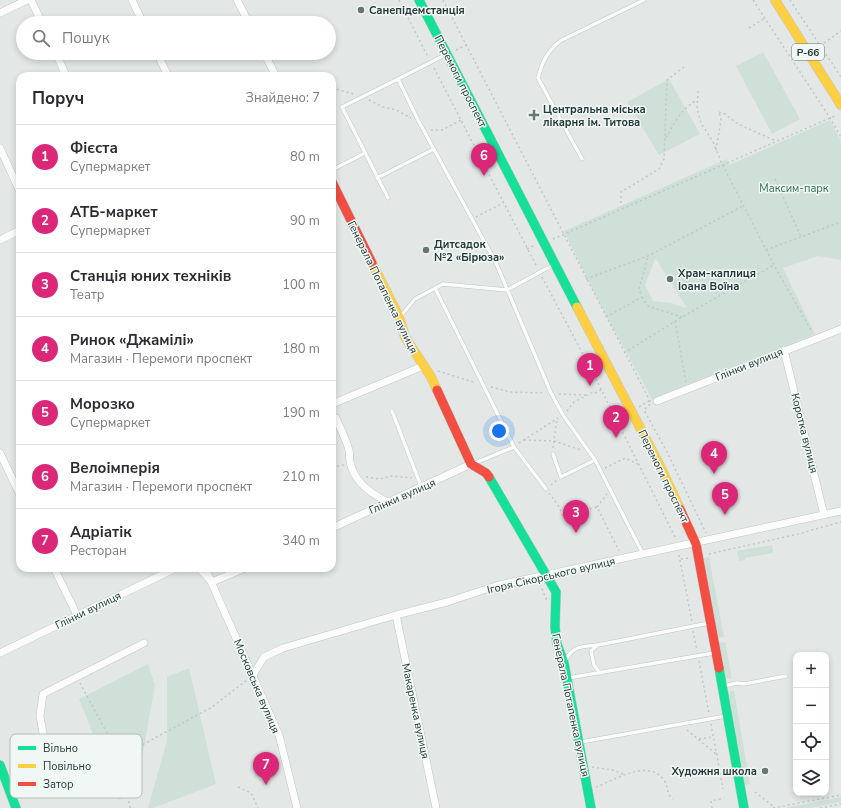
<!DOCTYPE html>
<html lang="uk">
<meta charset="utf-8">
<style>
:root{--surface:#fff;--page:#f2f2f3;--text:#2b2b33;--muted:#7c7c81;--line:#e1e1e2;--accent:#db2777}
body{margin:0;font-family:"Nunito Sans",sans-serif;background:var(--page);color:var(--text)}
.controls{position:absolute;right:12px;bottom:12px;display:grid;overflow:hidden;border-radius:8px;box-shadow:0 2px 6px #0003}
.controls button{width:36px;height:36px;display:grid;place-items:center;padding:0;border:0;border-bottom:1px solid var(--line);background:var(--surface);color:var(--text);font:20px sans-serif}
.you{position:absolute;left:499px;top:431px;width:14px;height:14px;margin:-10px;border:3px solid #fff;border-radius:50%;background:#1a73e8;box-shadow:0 0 0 6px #1a73e833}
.badge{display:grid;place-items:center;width:26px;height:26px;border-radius:50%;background:var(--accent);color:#fff;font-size:13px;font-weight:700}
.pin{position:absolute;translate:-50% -33px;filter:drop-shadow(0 1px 2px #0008)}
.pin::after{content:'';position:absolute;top:21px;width:14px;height:12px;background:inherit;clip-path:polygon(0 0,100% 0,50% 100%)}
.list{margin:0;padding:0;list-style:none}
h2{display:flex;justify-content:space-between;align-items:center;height:52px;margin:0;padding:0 16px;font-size:17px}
h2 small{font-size:13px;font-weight:400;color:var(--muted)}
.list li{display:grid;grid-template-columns:26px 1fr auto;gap:12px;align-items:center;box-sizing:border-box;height:64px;padding:0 16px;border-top:1px solid var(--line)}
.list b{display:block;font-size:15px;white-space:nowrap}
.list p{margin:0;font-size:13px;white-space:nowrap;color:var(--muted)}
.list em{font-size:13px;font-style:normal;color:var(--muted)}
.icon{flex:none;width:22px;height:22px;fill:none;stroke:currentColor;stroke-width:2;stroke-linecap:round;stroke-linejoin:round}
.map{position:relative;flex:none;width:841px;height:808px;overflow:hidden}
.search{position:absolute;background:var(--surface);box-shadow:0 2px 6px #0003;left:16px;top:16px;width:320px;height:44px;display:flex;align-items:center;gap:10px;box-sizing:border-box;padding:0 14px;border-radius:22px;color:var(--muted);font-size:15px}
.panel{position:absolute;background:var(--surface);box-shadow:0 2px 6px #0003;left:16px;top:72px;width:320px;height:500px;border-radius:12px}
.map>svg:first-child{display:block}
.green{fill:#cee0d7;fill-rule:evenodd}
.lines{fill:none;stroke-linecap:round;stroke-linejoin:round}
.lane-casing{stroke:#c0c5c4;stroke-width:4.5}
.street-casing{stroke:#c0c5c4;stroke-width:8}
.fast-casing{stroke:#c0c6c4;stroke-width:10}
.slow-casing{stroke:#c0c6c4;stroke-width:10}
.jam-casing{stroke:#c0c6c4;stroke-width:10}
.path{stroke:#c0c8c7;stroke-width:1.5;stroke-dasharray:2 3;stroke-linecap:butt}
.lane{stroke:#fbfcfb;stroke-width:3.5}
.street{stroke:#fbfcfb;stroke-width:7}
.fast{stroke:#16e098;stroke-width:9}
.slow{stroke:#ffcf43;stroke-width:9}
.jam{stroke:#f24e42;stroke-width:9}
.poi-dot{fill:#667675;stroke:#f1f7f5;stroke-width:1.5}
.labels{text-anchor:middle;stroke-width:3;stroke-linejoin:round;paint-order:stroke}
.shield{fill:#f1f7f5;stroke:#617271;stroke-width:1}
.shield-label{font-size:10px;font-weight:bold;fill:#233938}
.poi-label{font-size:11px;font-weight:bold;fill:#233938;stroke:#f1f7f5;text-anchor:start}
.street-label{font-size:11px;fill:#233938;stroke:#f1f7f5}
.park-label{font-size:11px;fill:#326c54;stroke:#f1f7f5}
.key{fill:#f1f7f5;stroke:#b3bebc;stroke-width:1}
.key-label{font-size:11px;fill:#233938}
</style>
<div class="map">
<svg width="841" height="808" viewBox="0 0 841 808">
<rect width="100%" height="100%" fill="#e3e8e7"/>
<!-- green -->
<path class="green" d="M763,52L800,119L772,134L736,66Z
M669,79L700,134L659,155L627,102Z
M830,120L841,141V260L818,256L783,268L815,334L652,399L601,306L564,231L727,159L729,165ZM655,259H656L687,308L671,303L653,301L645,285Z
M772,545L773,553L745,558V560L739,561L737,551Z
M709,557L724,637L718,638L704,558Z
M725,642L732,679L726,678L719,643Z
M148,664L155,685L136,792L119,800L79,699Z
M189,668L216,784L153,808H148L167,741V677Z
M731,691H734L750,784L745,785L729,694Z
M841,797V802L810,808H784Z"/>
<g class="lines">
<defs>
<path id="lane" d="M398,79L445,55
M582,159L538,78C542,62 547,52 560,41L644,0
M332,170L365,153
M377,178L434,149
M388,198L342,107L398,79L418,120L496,263L551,393L563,415L595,460L643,554
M435,288L514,447L546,489
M400,317L415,299L443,284L507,290L553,265
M392,411L421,486
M553,454L561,477L595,460
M475,463L514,447
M598,645L591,651L594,665L600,673
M566,660C572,646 584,646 598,645L709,623
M568,678L714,653
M724,686L737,683L744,684L786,676
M581,742L726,716"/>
<path id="street" d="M31,0L42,23
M132,0L143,23
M237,0L249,23
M0,13L27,0
M56,53L66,76
M157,53L168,76
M264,53L276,76
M0,148L20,192
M0,240L20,230
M784,350L824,515
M657,401L841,329
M332,404L423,366
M336,418C340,428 346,439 349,450C350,454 349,458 350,462C354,482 371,494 388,502
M0,453L20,495
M332,528L471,464
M54,568L77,615
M199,568L212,582L245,568
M205,568L279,735L297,808
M396,615L436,808
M0,653L176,568
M253,675L264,657L283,648L396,615L447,602L499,585L841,511
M56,772L44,739L40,716L43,694L144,643"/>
<path id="fast" d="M419,0L577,307
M489,477L556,592L555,627L557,644L564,663L591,808
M719,668L744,808
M0,765L16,808"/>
<path id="slow" d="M775,0L841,105
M372,263L399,317L405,337L431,377L437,390
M577,307L660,466L680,509"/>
<path id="jam" d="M332,182L372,263
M437,390L471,464L486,473L489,477
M680,509L696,544L719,668"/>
</defs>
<!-- lane casing -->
<use href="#lane" class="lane-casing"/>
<!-- street casing -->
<use href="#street" class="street-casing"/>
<!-- fast casing -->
<use href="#fast" class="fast-casing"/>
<!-- slow casing -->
<use href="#slow" class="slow-casing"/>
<!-- jam casing -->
<use href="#jam" class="jam-casing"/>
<!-- path -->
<path class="path" d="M399,0L428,57
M443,0L651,403L644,410L667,452L706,533
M753,0L830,118L841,137
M790,0L841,77
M749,28L765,18
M820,46L841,31
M456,50L466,45
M434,68L537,267
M332,88L354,94
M698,91L697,109L701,123L713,142L722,164L774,265L812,332
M369,100L383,107L396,110L411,118
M719,112L725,114L738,124L776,141
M431,130H442L461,120
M666,138C674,123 681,109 697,100
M716,150L721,120L719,112
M775,179L801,237
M621,203V192L659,169L664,159L667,80L684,67
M476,217L503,203
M553,239L837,115
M527,249L535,245
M766,250L841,222
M542,277L594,375L676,539
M586,279L648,256L743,206
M642,297L648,306L682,317
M606,317L642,297L639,289L648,257
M675,321L686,382
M624,353L682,317L774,265
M438,371L476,383
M491,387L510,392L545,393
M559,394L586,395
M639,407L649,401
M567,411L574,402L593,392L595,393L601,390
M524,440L554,441L581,450
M519,443L558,418
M553,448L557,419
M332,467L344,465
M605,468L625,458L640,465
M366,477L380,479L391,476L412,478
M551,485L557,480
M549,493L558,505L563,516L597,507L619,551
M597,507L607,494
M709,554L798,534L841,522
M679,555L692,622
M681,559L689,558
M540,584L547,601
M693,631L697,651
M699,661L709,714
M80,683L120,757L212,707L247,680
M711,724L723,789
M687,730L716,754
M699,739L713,737
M120,757L130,808
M592,767L613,770L623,774
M238,787L251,793L258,808
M596,787C615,780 648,758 664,780C669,787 665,792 673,799
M755,792L774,807
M712,808L711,801L724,798
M773,808L841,795
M820,808L841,804"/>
<!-- lane -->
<use href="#lane" class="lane"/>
<!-- street -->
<use href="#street" class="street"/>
<!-- fast -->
<use href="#fast" class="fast"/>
<!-- slow -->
<use href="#slow" class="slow"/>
<!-- jam -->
<use href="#jam" class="jam"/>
</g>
<!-- markers -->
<g class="poi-dot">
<circle cx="361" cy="10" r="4"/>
<path d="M532 109h4v4h4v4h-4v4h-4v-4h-4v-4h4z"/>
<circle cx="426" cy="250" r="4"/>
<circle cx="670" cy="279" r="4"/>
<circle cx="765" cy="771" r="4"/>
</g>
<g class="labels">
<!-- shield labels -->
<rect class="shield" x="792" y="44" width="32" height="16" rx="3"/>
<g class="shield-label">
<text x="808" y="56">Р-66</text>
</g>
<!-- poi labels -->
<g class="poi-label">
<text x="369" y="14">Санепідемстанція</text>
<text x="543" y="113">Центральна міська<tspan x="543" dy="13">лікарня ім. Титова</tspan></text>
<text x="434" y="248">Дитсадок<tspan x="434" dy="13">№2 «Бірюза»</tspan></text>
<text x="678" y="277">Храм-каплиця<tspan x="678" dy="13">Іоана Воїна</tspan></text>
<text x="757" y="775" text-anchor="end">Художня школа</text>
</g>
<!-- street labels -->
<g class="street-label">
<text transform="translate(461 81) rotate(63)" y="4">Перемоги проспект</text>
<text transform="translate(383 287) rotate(64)" y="4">Генерала Потапенка вулиця</text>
<text transform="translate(749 364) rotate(-22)" y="4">Глінки вулиця</text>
<text transform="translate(805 433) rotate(76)" y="4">Коротка вулиця</text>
<text transform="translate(664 476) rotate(64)" y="4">Перемоги проспект</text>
<text transform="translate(402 496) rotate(-24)" y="4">Глінки вулиця</text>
<text transform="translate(551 575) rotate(-13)" y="4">Ігоря Сікорського вулиця</text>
<text transform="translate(88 610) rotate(-26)" y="4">Глінки вулиця</text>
<text transform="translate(257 686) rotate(67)" y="4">Московська вулиця</text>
<text transform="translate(571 705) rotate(78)" y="4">Генерала Потапенка вулиця</text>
<text transform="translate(416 711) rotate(78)" y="4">Макаренка вулиця</text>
</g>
<!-- park labels -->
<g class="park-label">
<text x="794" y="192">Максим-парк</text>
</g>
</g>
<!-- legend -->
<rect x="10" y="734" width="132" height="64" rx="6" class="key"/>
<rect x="18" y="746" width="18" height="4" fill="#16e098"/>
<rect x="18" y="764" width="18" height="4" fill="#ffcf43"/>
<rect x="18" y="782" width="18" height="4" fill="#f24e42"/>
<g class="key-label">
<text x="43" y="752">Вільно</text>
<text x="43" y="770">Повільно</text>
<text x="43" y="788">Затор</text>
</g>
</svg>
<div class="controls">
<button>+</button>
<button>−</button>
<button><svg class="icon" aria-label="locate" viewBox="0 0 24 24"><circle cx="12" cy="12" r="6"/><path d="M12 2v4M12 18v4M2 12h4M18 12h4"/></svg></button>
<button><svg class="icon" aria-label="layers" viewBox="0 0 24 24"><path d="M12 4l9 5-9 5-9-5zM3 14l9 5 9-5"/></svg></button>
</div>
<div class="you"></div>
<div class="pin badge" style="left:590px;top:386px">1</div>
<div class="pin badge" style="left:616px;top:438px">2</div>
<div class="pin badge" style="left:576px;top:533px">3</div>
<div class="pin badge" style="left:714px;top:474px">4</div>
<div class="pin badge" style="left:725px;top:515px">5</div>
<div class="pin badge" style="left:484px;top:176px">6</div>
<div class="pin badge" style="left:266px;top:785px">7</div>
<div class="search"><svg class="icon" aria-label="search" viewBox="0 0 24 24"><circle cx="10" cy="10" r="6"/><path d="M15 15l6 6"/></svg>Пошук</div>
<section class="panel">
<h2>Поруч<small>Знайдено: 7</small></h2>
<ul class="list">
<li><span class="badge">1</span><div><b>Фієста</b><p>Супермаркет</p></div><em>80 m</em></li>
<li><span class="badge">2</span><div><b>АТБ-маркет</b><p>Супермаркет</p></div><em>90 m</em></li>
<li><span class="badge">3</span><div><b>Станція юних техніків</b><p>Театр</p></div><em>100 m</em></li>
<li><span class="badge">4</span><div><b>Ринок «Джамілі»</b><p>Магазин · Перемоги проспект</p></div><em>180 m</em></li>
<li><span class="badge">5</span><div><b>Морозко</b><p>Супермаркет</p></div><em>190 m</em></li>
<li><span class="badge">6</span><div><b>Велоімперія</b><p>Магазин · Перемоги проспект</p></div><em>210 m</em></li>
<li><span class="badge">7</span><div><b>Адріатік</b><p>Ресторан</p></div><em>340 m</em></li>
</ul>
</section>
</div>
